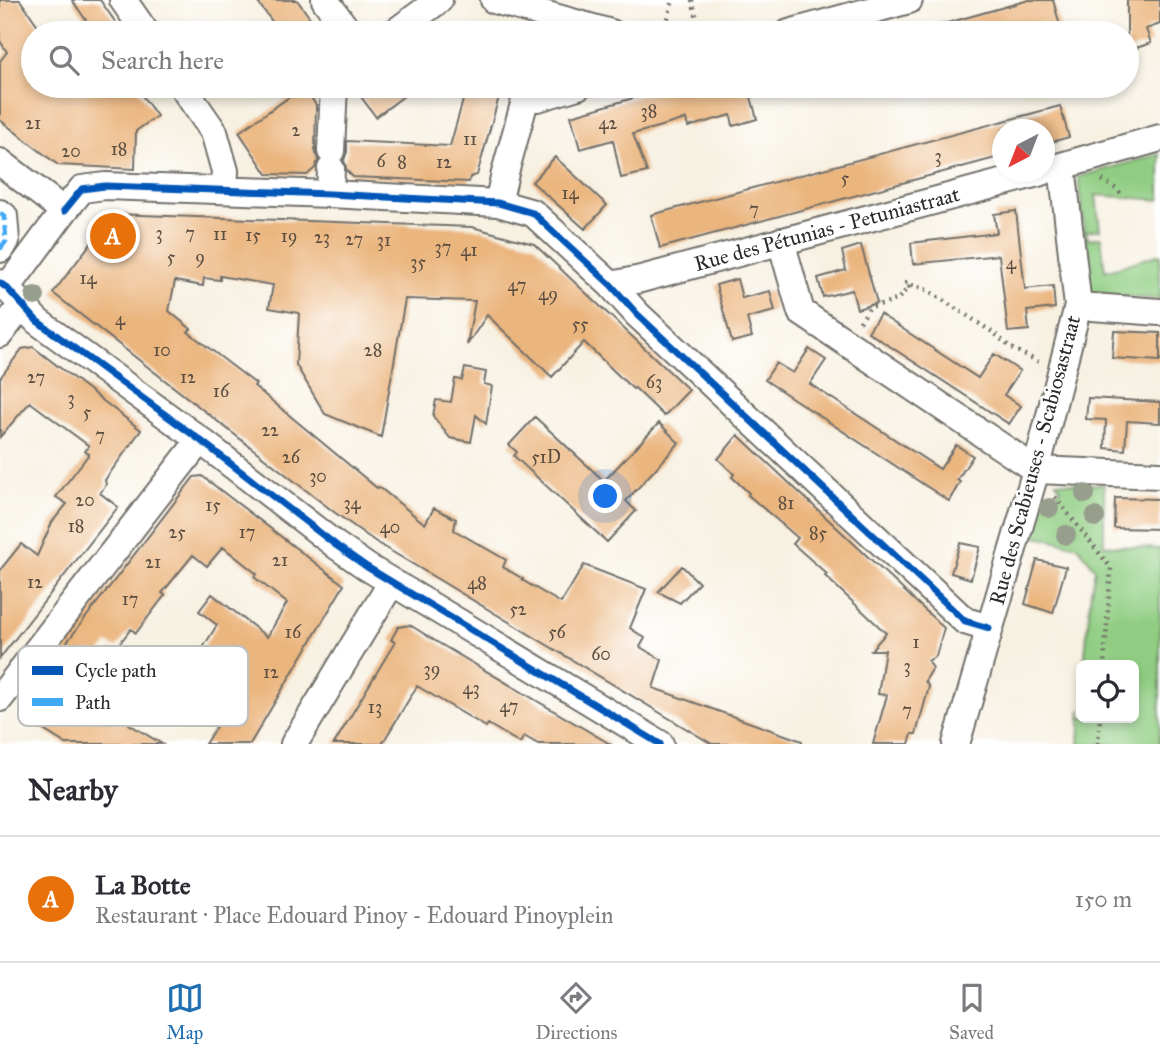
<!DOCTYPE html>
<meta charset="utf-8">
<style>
:root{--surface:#fff;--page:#f2f2f3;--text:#2b2b33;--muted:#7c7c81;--line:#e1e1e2;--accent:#1f6fb2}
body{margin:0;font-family:"IM FELL Great Primer",serif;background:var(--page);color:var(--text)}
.controls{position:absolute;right:21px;bottom:21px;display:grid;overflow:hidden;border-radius:10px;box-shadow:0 4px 10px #0003}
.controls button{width:63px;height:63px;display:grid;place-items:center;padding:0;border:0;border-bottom:2px solid var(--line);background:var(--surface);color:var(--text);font:35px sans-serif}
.compass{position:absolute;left:992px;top:119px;width:63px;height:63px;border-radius:50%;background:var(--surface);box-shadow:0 4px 10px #0003;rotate:222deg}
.you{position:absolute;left:606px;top:497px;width:24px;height:24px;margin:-18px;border:5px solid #fff;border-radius:50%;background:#1a73e8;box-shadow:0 0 0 10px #1a73e833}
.badge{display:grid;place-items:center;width:46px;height:46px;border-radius:50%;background:var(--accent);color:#fff;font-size:23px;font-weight:700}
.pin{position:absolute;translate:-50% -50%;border:4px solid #fff;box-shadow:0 2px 7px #0006}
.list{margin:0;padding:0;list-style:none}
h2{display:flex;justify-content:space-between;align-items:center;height:91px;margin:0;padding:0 28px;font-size:30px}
h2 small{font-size:23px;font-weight:400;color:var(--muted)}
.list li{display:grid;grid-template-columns:46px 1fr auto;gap:21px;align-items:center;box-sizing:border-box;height:126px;padding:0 28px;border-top:2px solid var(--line)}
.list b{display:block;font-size:26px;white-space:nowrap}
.list p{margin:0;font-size:23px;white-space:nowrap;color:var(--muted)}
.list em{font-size:23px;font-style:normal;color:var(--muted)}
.icon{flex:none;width:38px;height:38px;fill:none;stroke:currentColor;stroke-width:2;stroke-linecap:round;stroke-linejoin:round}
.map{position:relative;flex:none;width:1160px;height:744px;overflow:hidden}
.search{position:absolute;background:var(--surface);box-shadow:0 4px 10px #0003;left:21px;right:21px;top:21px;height:77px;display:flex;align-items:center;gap:18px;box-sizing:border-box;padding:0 24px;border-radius:38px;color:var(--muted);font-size:26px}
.sheet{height:217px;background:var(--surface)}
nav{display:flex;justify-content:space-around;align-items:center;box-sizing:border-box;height:98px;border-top:2px solid var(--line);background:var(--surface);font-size:19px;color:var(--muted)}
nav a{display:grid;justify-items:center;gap:4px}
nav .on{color:var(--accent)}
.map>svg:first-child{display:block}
.green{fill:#90cd82;stroke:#5e7c56;stroke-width:2}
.building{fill:#ebb57e}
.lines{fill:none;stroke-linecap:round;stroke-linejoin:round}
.minor-casing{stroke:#72706b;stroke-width:30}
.path{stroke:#72706b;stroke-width:4.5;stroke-dasharray:2 5;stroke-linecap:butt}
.minor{stroke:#fff;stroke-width:26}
.quiet{stroke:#3fa9f5;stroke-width:5;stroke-dasharray:10 5;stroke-linecap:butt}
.cycleway-casing{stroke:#fff;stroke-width:11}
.cycleway{stroke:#0057b8;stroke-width:7}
.tree{fill:#979f8c}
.labels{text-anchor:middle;stroke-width:5;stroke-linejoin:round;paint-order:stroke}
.number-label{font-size:18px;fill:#5b4e40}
.street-label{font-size:21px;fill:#2b2b2b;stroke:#fff}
.key{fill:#fff;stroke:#bfbfbf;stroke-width:2}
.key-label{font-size:19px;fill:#2b2b2b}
</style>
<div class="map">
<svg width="1160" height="744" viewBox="0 0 1160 744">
<rect width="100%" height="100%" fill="#fff"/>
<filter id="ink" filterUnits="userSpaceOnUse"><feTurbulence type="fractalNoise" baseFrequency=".0143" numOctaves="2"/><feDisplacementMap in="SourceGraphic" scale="14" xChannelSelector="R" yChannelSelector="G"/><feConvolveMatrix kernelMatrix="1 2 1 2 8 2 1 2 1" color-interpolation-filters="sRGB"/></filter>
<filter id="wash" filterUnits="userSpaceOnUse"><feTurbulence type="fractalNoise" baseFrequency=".00686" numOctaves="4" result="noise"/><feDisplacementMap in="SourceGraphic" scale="28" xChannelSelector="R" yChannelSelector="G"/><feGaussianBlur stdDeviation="1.57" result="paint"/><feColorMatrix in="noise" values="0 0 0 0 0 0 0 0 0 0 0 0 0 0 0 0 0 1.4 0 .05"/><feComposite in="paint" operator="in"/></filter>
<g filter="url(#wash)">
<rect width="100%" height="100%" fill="#f7f1e2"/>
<!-- green -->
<path class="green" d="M1160,154V200L1096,195L1100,230H1095L1086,231L1088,239L1101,237L1105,271L1160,254V299L1093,295L1091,293L1078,177Z
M1056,482L1104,485V545L1160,549V744H1079L1081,709V718H1134V665H1084L1091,591L1095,569L1078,546L1028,534L1040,495L1045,502L1061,489Z"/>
<g id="blocks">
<!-- building -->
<path class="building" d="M0,0H20L43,33H33V86H135L157,116L136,131L135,169L58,165L0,120V61L7,52L0,41Z
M72,0H100L123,33H95Z
M256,0H297L321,33H281Z
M1029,0H1053L1062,33H934L933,27Z
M1127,0H1160V24L1146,29L1151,43L1127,51Z
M353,86H417L376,117Z
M467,86H502L477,175L470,177L469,182L353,177L347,171L344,160L347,152V141L450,146Z
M675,86H748L757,119L733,126L731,115L688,127L686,119L633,134L647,172L621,178L613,140L580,149L571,116Z
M304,87L316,105L315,150L318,160L315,168L307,175L267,174L239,132Z
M1060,106L1069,137L1045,144V130H1003V156L660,248L651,215Z
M555,157L607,205L585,229L532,182Z
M1016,211L1025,289L1053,286L1055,308L1027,311L1029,330L1008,332L999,255L913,264L911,243L997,233L994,214Z
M113,214L472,227L534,244L689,390L664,416L635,388L633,389L616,373L584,342L552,377L487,315L467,345L475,301L405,299L381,437L325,414L296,365L299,313L269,308L273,285L220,276V280L204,278L203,286L175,281L169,311L191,329L188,332L256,384L254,386L377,488L379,487L425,524L434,508L456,519L454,530L506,560L503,567L523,579L522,580L561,603L584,565L646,589L630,628L645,638L640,647L662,660L653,688L802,741V744H712L376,542L334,512L53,293Z
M861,245L877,303L857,309L852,290L823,297L818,278L846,270L842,251Z
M737,279L742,298L770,291L775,311L747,318L752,337L732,342L716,285Z
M880,314L978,378L994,354L1020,371L1004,395L1021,406L1009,424L868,332Z
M1114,331L1160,333V361L1112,358Z
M33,347L141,430L105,480L106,485L100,493L118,507L0,658V570L21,544L37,556L52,522L67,504L56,497L89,454L85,451L89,446L30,402L0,437V378L22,349Z
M809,349L826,360L810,384L940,469L956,445L973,456L957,480L960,482L949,501L765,380L776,363L793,373Z
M465,368L486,372L484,384L492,386L486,424L476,415L471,442L450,438L433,416L436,400L451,402L455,379L462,380Z
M1088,398L1160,402V423L1127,421L1125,450L1105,448L1106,420L1086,419Z
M535,417L604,481L659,423L679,443L626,501L636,511L607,542L514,456L517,452L509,445Z
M738,435L944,628L936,656L928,661L933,668L925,681L929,687L916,734H912L909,744H873L887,695L878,694L885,650H871L886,633L825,576L827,574L793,544L798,538L748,495L749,493L732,477L734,474L718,459Z
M202,476L344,585L250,744H205L217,725L213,723L218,714L181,683L217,625L199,611L212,594L267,637L287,603L254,577L257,574L223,547L207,566L193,555L162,593L165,595L136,633L131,629L116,648L108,643L74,686L131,720L129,724L162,744H66L21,716L27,702L23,699L194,477Z
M1115,498L1160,499V529L1114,528Z
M960,543L980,547L971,579L951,573Z
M1037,560L1066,567L1053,613L1025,604Z
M682,566L699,583L680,603L658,592Z
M410,625L437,642L610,744H538L524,736L520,743L488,724L486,727L417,686L382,744H334L395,642L391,640L398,627Z"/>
</g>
</g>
<g filter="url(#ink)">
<use href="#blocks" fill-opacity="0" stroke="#72706b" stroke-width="2"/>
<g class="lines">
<defs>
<path id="minor" d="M123,0L146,33
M325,0L349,33
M494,0L611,33
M394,33L439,0
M789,33L909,0
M182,86L214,132L225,171L224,190
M526,95L538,98L578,86
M331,151L334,86
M0,162L64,211L7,288
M1047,170L1160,138
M330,194L331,169
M498,203L506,169L529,86
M64,211L82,189L105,186L330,194L498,203L533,213L611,285L637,314L965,621L989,628
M0,213L4,216L6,241L0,249
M781,241L801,312L1036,470L1160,475
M0,283L7,288L37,321L200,440L337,546L367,567L660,744
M611,285L641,279L1042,172
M1078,306L1160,312
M0,334L22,305
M0,698L200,440
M294,744L392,582
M956,744L1036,470L1078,306L1062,166"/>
</defs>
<!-- minor casing -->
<use href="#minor" class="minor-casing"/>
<!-- path -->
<path class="path" d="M692,0L701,33
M664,32L673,0
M1102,180L1118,190L1123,197
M860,322L870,307L897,300L909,287L905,286L906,283L927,290L994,333L1011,348L1039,362
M1055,497L1111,568L1104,665
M1098,744L1100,718"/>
<!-- minor -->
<use href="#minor" class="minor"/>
<!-- quiet -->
<path class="quiet" d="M0,213L4,216L6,241L0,249"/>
<defs>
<path id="cycleway" d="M64,211L82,189L105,186L330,194L498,203L533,213L611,285L637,314L965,621L989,628
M0,283L7,288L37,321L200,440L337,546L367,567L660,744"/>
</defs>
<!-- cycleway casing -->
<use href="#cycleway" class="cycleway-casing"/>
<!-- cycleway -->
<use href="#cycleway" class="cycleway"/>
</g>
<!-- trees -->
<g class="tree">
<circle cx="35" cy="296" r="10"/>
<circle cx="1085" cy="494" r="10"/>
<circle cx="1049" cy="508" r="10"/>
<circle cx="1095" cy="517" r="10"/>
<circle cx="1066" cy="535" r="10"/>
</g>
</g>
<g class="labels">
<!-- number labels -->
<g class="number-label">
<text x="649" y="117">38</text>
<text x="33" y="129">21</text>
<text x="608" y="129">42</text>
<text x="296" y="136">2</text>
<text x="470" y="145">11</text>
<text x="119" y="155">18</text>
<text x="71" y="157">20</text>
<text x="938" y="162">3</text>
<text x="381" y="167">6</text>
<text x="402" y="168">8</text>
<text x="444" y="168">12</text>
<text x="845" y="184">5</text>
<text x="570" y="199">14</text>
<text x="754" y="215">7</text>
<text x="159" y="239">3</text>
<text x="190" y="239">7</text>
<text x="220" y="240">11</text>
<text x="253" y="241">15</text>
<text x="289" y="242">19</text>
<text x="322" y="243">23</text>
<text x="354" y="245">27</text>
<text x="384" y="246">31</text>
<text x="443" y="253">37</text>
<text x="469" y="256">41</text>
<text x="171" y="263">5</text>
<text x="200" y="263">9</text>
<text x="418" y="268">35</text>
<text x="1011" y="269">4</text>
<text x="88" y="284">14</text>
<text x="517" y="291">47</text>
<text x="548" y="300">49</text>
<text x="120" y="325">4</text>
<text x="580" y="330">55</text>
<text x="162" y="356">10</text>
<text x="373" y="356">28</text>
<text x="36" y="383">27</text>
<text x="188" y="383">12</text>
<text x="654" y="388">63</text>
<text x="221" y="397">16</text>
<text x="71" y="404">3</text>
<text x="87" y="418">5</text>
<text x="270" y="436">22</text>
<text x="100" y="441">7</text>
<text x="291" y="463">26</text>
<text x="546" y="463">51D</text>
<text x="318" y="482">30</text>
<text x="85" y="506">20</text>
<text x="352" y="509">34</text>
<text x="786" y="509">81</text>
<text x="213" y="511">15</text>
<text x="76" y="532">18</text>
<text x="390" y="533">40</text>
<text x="177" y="538">25</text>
<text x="247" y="538">17</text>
<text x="818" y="539">85</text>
<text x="280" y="566">21</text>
<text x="153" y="568">21</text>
<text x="35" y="588">12</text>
<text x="477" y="589">48</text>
<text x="130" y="605">17</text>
<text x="518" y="615">52</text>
<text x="293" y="638">16</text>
<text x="557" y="638">56</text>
<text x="916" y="648">1</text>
<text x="601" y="660">60</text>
<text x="907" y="672">3</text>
<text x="432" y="675">39</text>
<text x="271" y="678">12</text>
<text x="471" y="694">43</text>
<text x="509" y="712">47</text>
<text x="375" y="713">13</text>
<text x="907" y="716">7</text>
</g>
<!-- street labels -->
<g class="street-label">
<text transform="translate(827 229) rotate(-15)" y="7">Rue des Pétunias - Petuniastraat</text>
<text transform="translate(1035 460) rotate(-75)" y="7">Rue des Scabieuses - Scabiosastraat</text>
</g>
</g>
<!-- legend -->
<rect x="18" y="646" width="230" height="80" rx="10" class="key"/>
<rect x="32" y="666" width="31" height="9" fill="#0057b8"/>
<rect x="32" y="698" width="31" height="8" fill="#3fa9f5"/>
<g class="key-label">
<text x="75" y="677">Cycle path</text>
<text x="75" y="709">Path</text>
</g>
</svg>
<div class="controls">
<button><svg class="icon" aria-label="locate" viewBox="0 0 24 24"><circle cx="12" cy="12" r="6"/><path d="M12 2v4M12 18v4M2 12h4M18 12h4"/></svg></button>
</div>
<svg class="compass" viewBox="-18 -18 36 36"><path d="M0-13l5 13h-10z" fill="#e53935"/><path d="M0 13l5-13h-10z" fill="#7c7c81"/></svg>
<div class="you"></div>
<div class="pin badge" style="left:113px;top:236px;background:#e8710a">A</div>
<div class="search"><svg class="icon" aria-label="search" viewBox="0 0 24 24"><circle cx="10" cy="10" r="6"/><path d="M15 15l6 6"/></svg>Search here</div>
</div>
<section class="sheet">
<h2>Nearby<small></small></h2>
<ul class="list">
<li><span class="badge" style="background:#e8710a">A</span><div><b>La Botte</b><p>Restaurant · Place Edouard Pinoy - Edouard Pinoyplein</p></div><em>150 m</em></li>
</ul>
</section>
<nav>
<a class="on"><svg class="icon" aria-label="map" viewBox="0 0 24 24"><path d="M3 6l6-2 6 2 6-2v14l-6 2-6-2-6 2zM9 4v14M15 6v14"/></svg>Map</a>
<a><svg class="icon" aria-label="directions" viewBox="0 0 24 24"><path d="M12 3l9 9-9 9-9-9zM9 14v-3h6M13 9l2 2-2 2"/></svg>Directions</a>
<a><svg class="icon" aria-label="saved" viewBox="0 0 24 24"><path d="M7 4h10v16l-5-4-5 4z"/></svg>Saved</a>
</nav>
